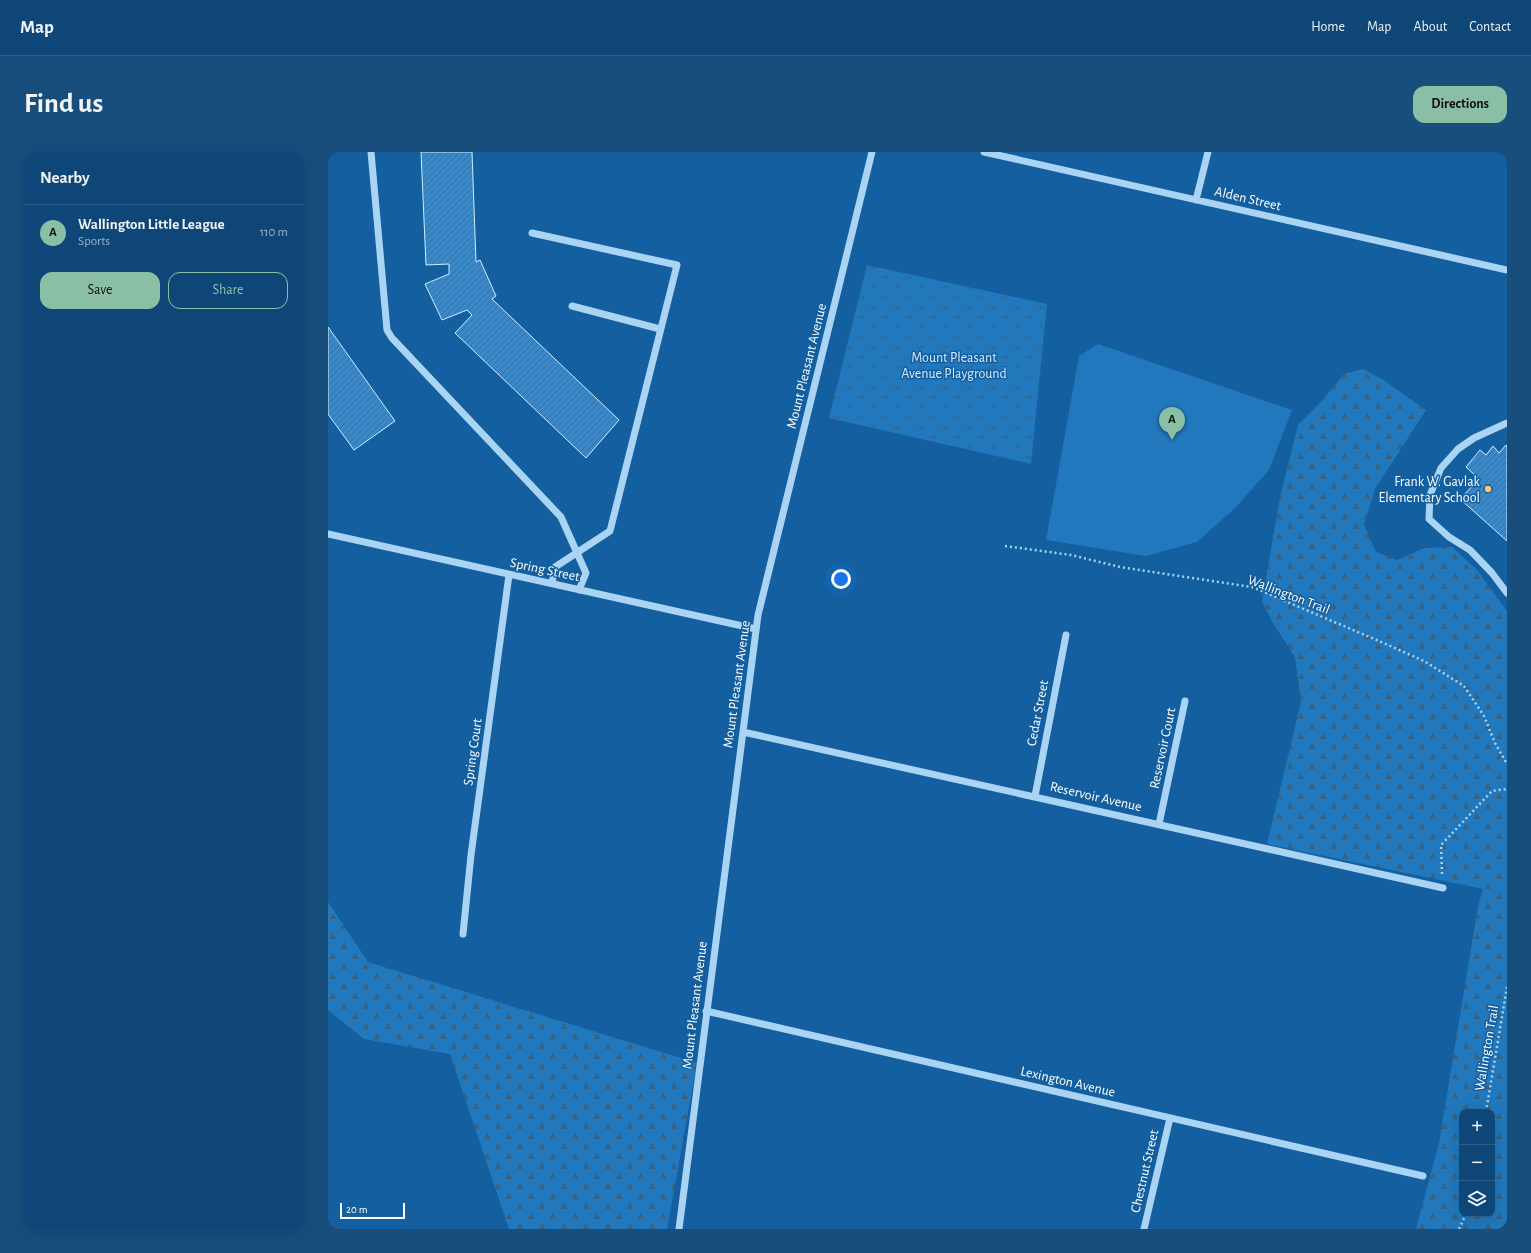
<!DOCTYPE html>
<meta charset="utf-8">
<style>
:root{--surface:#0e4777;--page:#174e7c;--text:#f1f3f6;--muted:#9bb2c6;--line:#2e5f89;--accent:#8abfa5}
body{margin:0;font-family:"Alegreya Sans",sans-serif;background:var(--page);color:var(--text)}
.controls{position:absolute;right:12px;bottom:12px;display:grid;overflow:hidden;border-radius:8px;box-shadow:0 4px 16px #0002}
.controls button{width:36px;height:36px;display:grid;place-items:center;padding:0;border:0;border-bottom:1px solid var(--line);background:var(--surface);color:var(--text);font:20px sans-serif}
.scale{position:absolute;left:12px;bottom:10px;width:65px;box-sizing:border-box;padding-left:4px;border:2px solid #fff;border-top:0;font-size:11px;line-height:14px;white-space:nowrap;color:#fff;-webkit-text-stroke:3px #135f9f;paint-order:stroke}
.you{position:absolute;left:513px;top:427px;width:14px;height:14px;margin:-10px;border:3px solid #fff;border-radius:50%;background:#1a73e8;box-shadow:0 0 0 6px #1a73e833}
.badge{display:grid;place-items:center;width:26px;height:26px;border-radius:50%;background:var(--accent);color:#111;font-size:13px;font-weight:700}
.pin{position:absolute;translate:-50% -33px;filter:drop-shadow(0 1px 2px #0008)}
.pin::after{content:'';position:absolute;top:21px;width:14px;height:12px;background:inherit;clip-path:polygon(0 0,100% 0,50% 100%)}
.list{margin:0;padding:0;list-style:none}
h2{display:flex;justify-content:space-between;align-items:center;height:52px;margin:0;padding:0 16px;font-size:17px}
h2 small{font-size:13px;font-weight:400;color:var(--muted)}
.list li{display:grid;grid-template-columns:26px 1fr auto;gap:12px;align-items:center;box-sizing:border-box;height:56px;padding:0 16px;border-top:1px solid var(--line)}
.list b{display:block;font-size:15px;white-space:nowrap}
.list p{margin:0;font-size:13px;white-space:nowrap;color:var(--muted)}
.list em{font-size:13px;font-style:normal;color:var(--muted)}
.actions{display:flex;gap:8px;padding:12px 16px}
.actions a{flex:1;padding:9px 0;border:1px solid var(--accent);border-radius:12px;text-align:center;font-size:14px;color:var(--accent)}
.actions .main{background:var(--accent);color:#111}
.icon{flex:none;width:22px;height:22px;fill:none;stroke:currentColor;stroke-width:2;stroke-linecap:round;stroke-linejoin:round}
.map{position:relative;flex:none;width:1179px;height:1077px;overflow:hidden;border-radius:12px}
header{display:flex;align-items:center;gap:24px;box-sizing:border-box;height:56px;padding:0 20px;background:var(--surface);border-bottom:1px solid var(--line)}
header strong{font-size:19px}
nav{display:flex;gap:22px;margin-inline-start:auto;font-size:14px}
.intro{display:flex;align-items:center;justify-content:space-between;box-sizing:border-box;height:96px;padding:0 24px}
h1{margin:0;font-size:28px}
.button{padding:10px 18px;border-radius:12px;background:var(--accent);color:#111;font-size:14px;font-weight:700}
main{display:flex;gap:24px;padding:0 24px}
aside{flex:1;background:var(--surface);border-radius:12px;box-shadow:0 4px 16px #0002}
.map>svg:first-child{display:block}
.grass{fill:url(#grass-tufts)}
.forest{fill:url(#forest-firs);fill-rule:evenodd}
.garden{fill:#2178bc}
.building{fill:url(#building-hatch);stroke:#d3ebfe}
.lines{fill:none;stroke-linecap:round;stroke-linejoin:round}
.path{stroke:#aad4f4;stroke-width:2.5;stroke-dasharray:2 3;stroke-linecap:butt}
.minor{stroke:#aad4f4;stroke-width:7}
.poi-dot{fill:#ffc56e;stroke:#135f9f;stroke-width:1.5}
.labels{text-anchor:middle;stroke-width:3;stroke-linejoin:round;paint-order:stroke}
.street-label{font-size:14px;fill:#fff;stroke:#135f9f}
.park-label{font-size:14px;fill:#d3ebfe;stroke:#135f9f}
.poi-label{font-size:14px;fill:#fff;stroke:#135f9f;text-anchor:end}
</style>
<header>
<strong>Map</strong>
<nav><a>Home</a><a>Map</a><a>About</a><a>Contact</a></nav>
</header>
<div class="intro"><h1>Find us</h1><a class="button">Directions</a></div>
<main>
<aside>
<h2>Nearby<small></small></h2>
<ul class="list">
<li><span class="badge">A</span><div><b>Wallington Little League</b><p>Sports</p></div><em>110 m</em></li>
</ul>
<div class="actions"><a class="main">Save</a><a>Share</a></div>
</aside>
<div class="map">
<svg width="1179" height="1077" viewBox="0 0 1179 1077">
<defs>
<pattern id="grass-tufts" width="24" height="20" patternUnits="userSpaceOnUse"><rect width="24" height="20" fill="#2178bc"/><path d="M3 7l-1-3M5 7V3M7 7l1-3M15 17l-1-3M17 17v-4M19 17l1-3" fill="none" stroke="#366284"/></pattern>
<pattern id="forest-firs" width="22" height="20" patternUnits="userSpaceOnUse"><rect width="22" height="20" fill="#2178bc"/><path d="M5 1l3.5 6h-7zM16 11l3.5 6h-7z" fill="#366284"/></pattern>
<pattern id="building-hatch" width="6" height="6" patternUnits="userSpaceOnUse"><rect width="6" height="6" fill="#3c88c6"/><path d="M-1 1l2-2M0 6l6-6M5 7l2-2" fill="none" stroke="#427095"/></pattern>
</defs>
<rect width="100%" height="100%" fill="#135f9f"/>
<!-- grass -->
<path class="grass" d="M539,113L719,152L703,312L501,266Z"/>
<!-- forest -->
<path class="forest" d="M1035,217L1054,227L1098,258L1047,337L1036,373L1048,400L1069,408L1096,396L1124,395L1150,419L1179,459V1077H1088L1111,991L1150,754L1155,737L939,692L973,550L967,505L945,471L934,449L952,345L970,273L993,250L1016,222ZM1134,960H1164V1062H1134Z
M0,750L40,810L369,911L339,1077H181L122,902L36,887L0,858Z"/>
<!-- garden -->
<path class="garden" d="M770,192L964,258L941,318L907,356L869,390L818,404L718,388L751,204Z"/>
<!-- building -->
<path class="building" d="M93,0H144L148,110L152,108L168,144L164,147L291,268L258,306L127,181L144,163L139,158L114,168L97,132L121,122V112L98,113Z
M0,175L67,269L26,298L0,262Z
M1178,293L1179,294V389L1132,347L1151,327L1138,315L1152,298L1158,303L1165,294L1171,301Z"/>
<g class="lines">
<!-- path -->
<path class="path" d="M677,394L743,403L792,415L924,435L1051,489L1096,509L1136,534L1156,564L1167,591L1179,612
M1114,722L1113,693L1164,639L1179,637
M1158,960L1179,835
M1131,1077L1138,1062"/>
<!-- minor -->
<path class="minor" d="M43,0L59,178L64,186L233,365L258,421L251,438
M656,0L1179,118
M868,48L880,0
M204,81L349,113L282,379L227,415L224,431
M244,154L332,177
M1179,271L1146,286L1130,297L1113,316L1102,343L1101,367L1121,385L1142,398L1164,421L1179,441
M0,382L428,477
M415,580L1115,736
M707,644L738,483
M831,672L857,549
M135,782L143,703L181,423
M378,859L1095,1024
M351,1077L430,463L544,0
M816,1077L842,966"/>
</g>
<!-- markers -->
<circle class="poi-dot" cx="1160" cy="337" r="4"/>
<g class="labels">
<!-- street labels -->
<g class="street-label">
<text transform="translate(920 46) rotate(13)" y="5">Alden Street</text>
<text transform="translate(478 214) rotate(-76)" y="5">Mount Pleasant Avenue</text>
<text transform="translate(217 417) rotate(12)" y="5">Spring Street</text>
<text transform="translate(961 442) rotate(21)" y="5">Wallington Trail</text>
<text transform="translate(408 532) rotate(-82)" y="5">Mount Pleasant Avenue</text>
<text transform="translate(709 561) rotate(-79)" y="5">Cedar Street</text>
<text transform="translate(834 596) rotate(-78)" y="5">Reservoir Court</text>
<text transform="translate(144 600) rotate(-82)" y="5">Spring Court</text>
<text transform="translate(768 644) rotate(13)" y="5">Reservoir Avenue</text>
<text transform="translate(366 853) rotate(-83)" y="5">Mount Pleasant Avenue</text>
<text transform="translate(1158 896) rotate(-80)" y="5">Wallington Trail</text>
<text transform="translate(740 929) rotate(13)" y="5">Lexington Avenue</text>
<text transform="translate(816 1019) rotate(-77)" y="5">Chestnut Street</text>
</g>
<!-- park labels -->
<g class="park-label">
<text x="626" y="210">Mount Pleasant<tspan x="626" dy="16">Avenue Playground</tspan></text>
</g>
<!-- poi labels -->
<g class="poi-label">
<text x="1152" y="334">Frank W. Gavlak<tspan x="1152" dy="16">Elementary School</tspan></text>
</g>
</g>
</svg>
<div class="controls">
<button>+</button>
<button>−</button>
<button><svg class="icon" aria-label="layers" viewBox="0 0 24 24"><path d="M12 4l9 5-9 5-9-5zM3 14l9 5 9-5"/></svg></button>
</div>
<div class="scale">20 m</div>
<div class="you"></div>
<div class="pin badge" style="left:844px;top:288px">A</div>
</div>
</main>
